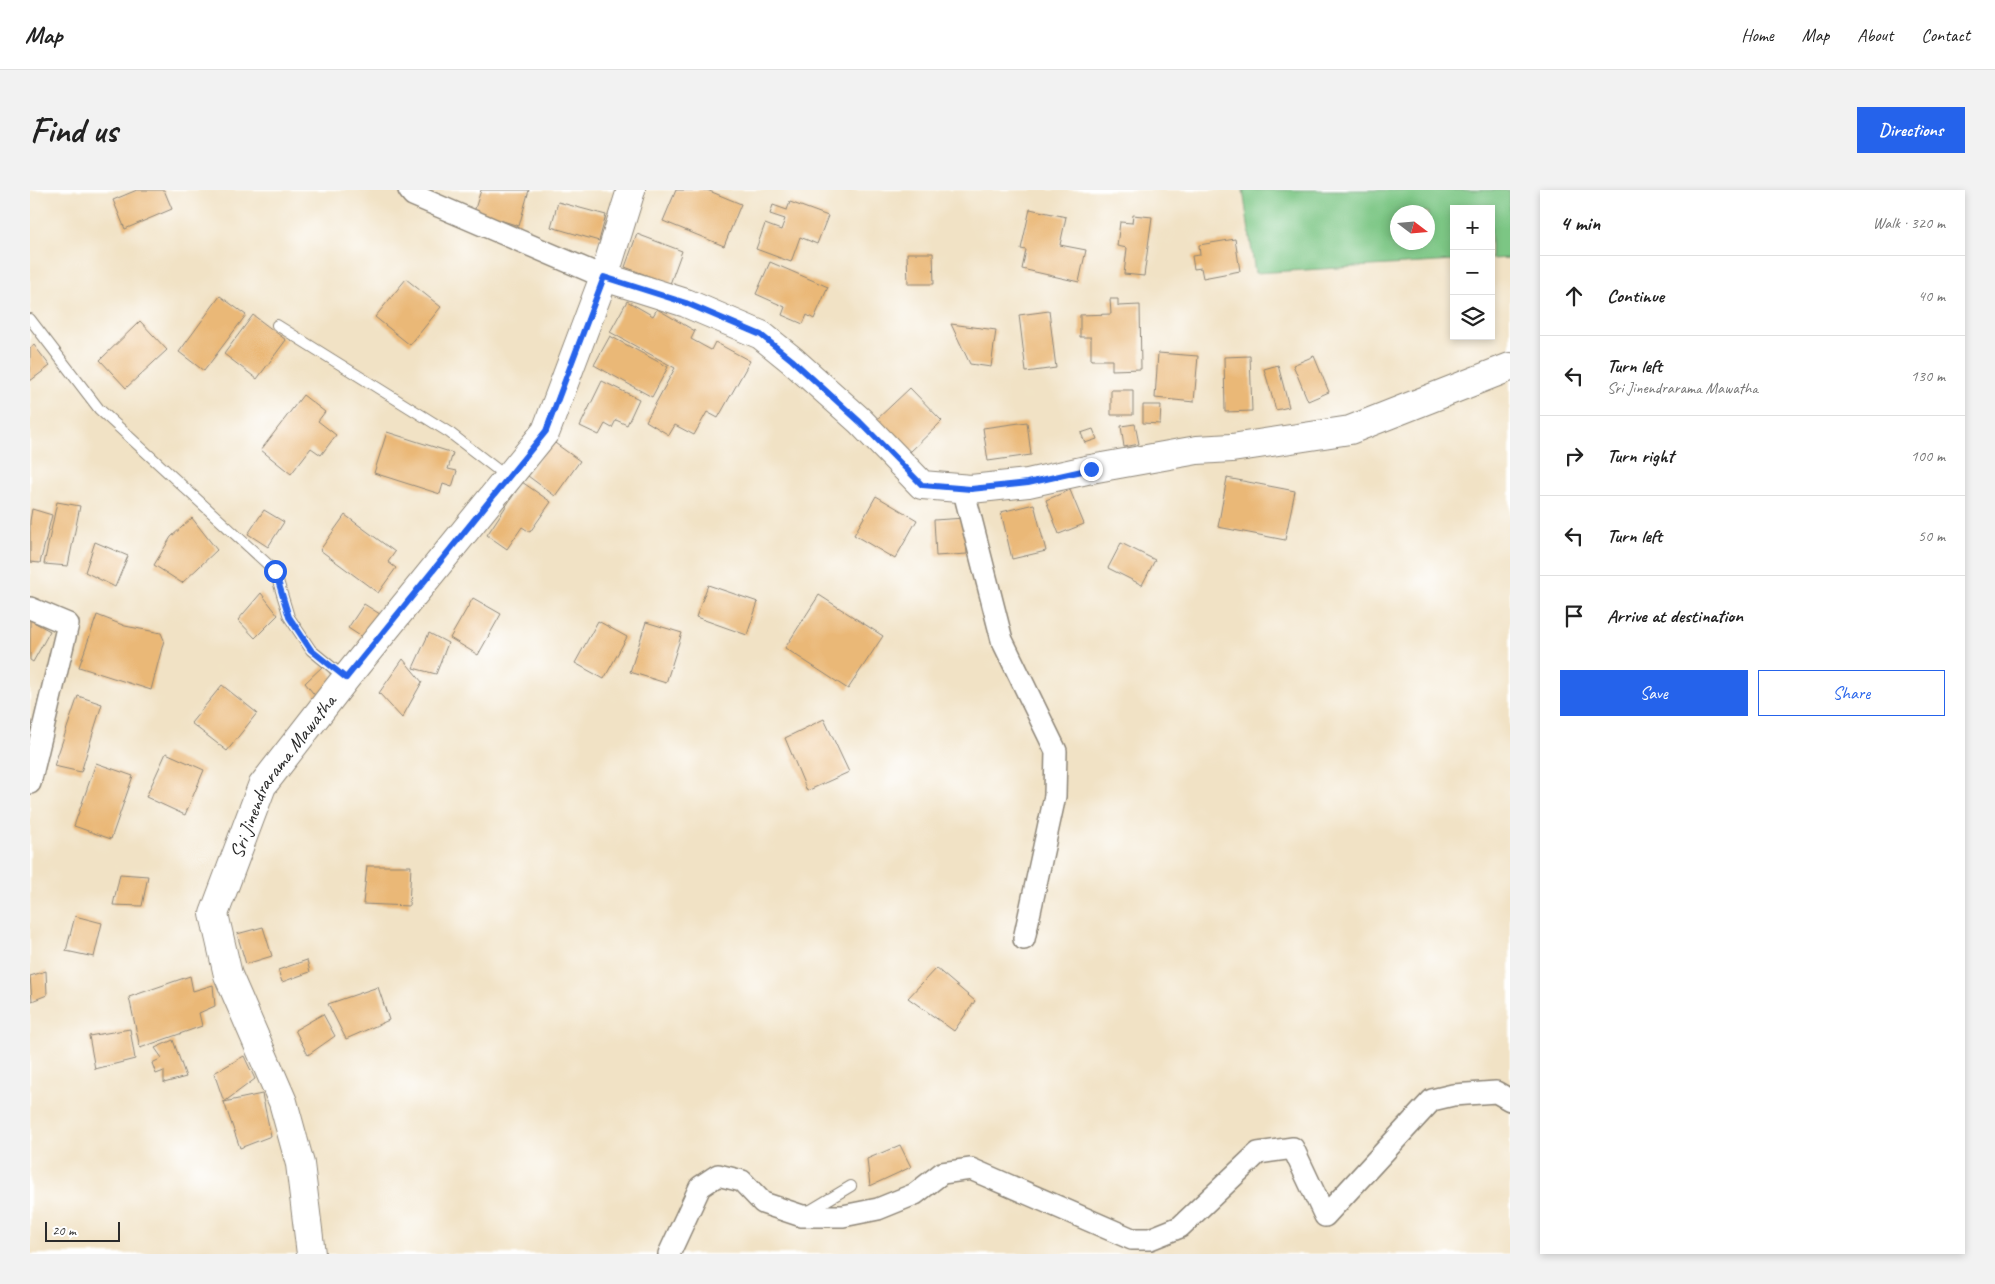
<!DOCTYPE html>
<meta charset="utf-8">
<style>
:root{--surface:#fff;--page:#f2f2f2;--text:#222;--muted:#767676;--line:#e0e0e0;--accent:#2563eb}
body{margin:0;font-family:Caveat,sans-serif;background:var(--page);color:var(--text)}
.controls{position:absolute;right:15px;top:15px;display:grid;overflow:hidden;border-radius:0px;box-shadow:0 2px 8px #0003}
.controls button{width:45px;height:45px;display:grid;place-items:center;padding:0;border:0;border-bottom:1px solid var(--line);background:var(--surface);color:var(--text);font:25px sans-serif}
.compass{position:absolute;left:1360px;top:15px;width:45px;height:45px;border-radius:50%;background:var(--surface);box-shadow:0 2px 8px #0003;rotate:106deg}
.scale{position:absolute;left:15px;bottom:12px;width:75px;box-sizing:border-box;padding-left:5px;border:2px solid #2b2b2b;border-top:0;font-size:14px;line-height:18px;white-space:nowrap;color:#2b2b2b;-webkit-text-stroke:4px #fff;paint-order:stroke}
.stop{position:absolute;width:15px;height:15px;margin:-11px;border:4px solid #2563eb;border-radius:50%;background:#fff}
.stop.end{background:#2563eb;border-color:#fff;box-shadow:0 1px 5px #0008}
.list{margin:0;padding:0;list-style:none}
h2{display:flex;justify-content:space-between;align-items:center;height:65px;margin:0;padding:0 20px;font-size:21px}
h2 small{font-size:16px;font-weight:400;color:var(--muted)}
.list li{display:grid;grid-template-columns:32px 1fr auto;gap:15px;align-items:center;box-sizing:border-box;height:80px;padding:0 20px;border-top:1px solid var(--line)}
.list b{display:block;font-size:19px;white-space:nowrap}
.list p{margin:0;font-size:16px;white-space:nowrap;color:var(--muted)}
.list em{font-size:16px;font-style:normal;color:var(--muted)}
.actions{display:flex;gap:10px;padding:15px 20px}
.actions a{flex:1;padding:11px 0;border:1px solid var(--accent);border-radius:0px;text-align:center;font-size:18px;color:var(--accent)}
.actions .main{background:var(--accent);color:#fff}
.icon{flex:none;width:28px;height:28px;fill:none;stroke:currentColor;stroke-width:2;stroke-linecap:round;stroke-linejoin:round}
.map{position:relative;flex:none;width:1480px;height:1064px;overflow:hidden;border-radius:0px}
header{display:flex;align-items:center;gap:30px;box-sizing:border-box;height:70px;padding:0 25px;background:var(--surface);border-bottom:1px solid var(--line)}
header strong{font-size:24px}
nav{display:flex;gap:28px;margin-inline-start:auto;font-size:18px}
.intro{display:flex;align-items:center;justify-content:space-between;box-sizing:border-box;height:120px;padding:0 30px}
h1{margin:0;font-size:35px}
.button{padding:12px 22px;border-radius:0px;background:var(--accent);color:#fff;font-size:18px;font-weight:700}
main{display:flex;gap:30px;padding:0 30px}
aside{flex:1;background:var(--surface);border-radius:0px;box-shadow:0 2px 8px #0003}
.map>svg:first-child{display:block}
.green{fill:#7cc684;stroke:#547858;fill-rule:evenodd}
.building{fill:#eab877}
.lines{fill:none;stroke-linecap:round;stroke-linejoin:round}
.lane-casing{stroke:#8e8678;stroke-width:12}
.street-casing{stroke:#8e8678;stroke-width:24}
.secondary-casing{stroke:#8e8678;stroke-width:30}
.lane{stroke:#fff;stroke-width:10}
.street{stroke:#fff;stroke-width:21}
.secondary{stroke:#fff;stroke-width:28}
.route{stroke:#2563eb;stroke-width:6}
.labels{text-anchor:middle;stroke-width:4;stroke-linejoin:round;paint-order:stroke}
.street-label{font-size:20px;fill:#2b2b2b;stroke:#fff}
</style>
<header>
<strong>Map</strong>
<nav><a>Home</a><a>Map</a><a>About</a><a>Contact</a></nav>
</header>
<div class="intro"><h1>Find us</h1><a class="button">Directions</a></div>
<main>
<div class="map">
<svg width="1480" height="1064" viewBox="0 0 1480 1064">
<rect width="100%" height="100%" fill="#fff"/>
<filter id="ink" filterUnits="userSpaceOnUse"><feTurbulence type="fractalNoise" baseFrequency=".02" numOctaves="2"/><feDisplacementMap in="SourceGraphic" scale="10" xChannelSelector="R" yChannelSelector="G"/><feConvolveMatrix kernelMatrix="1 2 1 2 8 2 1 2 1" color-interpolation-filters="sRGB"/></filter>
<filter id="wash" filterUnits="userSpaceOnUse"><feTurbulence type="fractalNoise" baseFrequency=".0096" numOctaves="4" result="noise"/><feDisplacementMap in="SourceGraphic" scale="20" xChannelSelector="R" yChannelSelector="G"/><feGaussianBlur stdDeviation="1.12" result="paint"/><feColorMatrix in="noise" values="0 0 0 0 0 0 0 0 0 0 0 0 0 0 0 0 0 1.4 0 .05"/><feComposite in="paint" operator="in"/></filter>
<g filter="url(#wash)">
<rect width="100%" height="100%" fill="#f1e2c5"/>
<!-- green -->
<path class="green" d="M1213,0H1480V68L1461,69V19H1424V71L1225,83ZM1368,22H1398V52H1368Z"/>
<g id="blocks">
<!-- building -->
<path class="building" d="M107,0H134L142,19L95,39L83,10Z
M451,0H499L489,36L444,22Z
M646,0H677L711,14L694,56L633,31Z
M528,12L576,25L569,51L521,37Z
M760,12L798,26L787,54L770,47L761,72L726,59L735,34L751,40L755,29L740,24L743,15L757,20Z
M1000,19L1036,27L1030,55L1056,60L1049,92L992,79L996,60L991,59Z
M1103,25L1122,27L1114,86L1094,84L1097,58L1087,56L1090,32L1102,33Z
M607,44L652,61L640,94L595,77Z
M1205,49L1210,81L1173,88L1171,78L1164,79L1162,66L1170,65L1169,55Z
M877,63H903L904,94H878Z
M740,72L798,97L784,129L777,125L773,134L752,125L755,117L726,104Z
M376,89L411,117L380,155L345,127Z
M190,106L216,125L174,181L149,162Z
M1080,109H1088V116L1110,115L1111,179L1082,180V170H1061V147H1050V125L1081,124Z
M597,111L623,126L627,119L665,141L661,149L681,160L685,152L720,171L688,228L677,222L664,245L645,235L639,245L616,231L645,178L580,142Z
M1019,121L1026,178L996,182L989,125Z
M223,125L256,150L227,189L194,164Z
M110,131L137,160L96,198L70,170Z
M921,134L966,140L961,177L940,174Z
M580,146L638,177L622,207L564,175Z
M4,155L20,176L0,191V158Z
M1128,163L1168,166L1164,212L1125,208Z
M1220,166L1222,221L1195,222L1194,167Z
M1284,166L1299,202L1278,211L1263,175Z
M1248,175L1259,217L1246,220L1234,179Z
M572,191L609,209L597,235L586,230L582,238L575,234L569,245L550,236Z
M880,198L912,231L878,264L845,231Z
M1081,200H1103V225H1081Z
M273,205L295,222L288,231L306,245L291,265L281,258L261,284L231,260Z
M1113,215H1131L1130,234L1113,233Z
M997,232L1001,265L958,271L953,238Z
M1105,234L1109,254L1094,257L1091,236Z
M1063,239L1067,249L1055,253L1051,243Z
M357,242L423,263L418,279L427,281L422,297L413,294L410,304L344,283Z
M522,251L550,271L525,306L498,286Z
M1197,288L1265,301L1255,350L1188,337Z
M492,292L521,312L500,342L492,337L477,359L457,345Z
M1040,300L1054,334L1029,344L1016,310Z
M846,306L887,330L865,369L824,345Z
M27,312L50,316L38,376L14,374Z
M1004,314L1016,361L982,369L971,322Z
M2,319L22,325L10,373L0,372V331Z
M234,320L254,332L238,357L218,344Z
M315,325L365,362L358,372L366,378L348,403L290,360Z
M162,328L187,360L152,393L124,375L141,347Z
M935,328L937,364L906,366L904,330Z
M65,352L98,366L85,397L55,382Z
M1091,353L1125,370L1112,395L1078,378Z
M678,395L728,412L717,445L666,427Z
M231,403L248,425L225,448L208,430Z
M789,405L853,446L818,499L755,458Z
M443,408L471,424L448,465L420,448Z
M334,414L353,426L338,451L318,438Z
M67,425L95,436L131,443L134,450L121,500L49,477Z
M0,430L20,441L3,472L0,470Z
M568,431L597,447L574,489L545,473Z
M616,432L652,443L636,493L600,482Z
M399,443L418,453L406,484L383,478Z
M373,469L392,492L372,528L349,503Z
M294,475L307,493L291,513L275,493Z
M192,495L227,523L197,561L161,533Z
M48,506L72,514L51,582L24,576Z
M794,529L819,582L777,601L755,548Z
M136,563L174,580L155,625L116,607Z
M66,573L103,586L81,649L44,636Z
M337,676H381L379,716L333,714Z
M90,684L118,686L112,716L83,715Z
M45,726L72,733L64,767L36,761Z
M233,737L242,766L216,774L207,744Z
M277,770L280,782L252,792L248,780Z
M906,778L945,811L924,841L878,808Z
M16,781L17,805L2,811L0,786Z
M160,786L163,801L183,795L185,816L169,823L172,836L110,858L99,807Z
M348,797L359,830L316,849L298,814Z
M293,824L305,846L278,865L265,840Z
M100,839L105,869L65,879L59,846Z
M143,850L156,887L134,893V881L126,884L122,873L132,868L125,858Z
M214,866L225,889L194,912L184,883Z
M232,904L241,946L210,958L194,912Z
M870,955L881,977L840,996L837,969Z"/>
</g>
</g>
<g filter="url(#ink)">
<use href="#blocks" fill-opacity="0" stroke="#8e8678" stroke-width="1"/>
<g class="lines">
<defs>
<path id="lane" d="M0,129L69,219L245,381L259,427L281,460L315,488
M247,135L420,243L477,287
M779,1021L821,996"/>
<path id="street" d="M379,0L383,5L574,87
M933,298L972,450L1026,561L1025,606L994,749
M0,418L38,434L0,593
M639,1064L670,997L688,985L712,991L733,1013L772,1026H813L848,1019L885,1004L912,983L941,979L1102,1049H1120L1150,1037L1228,963L1263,958L1295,1026L1402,910L1423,905L1466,902L1480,910"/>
<g id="secondary">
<path d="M574,87L656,113L731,145L762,170L830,231L892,295L941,299L998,293L1061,279L1167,260L1202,258L1320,240L1480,177"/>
<path id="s1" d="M281,1064L270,974L253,912L198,785L184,724L232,596L316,488L516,241L574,87L601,0"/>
</g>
</defs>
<!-- lane casing -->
<use href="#lane" class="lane-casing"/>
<!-- street casing -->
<use href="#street" class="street-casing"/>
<!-- secondary casing -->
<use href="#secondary" class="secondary-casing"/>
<!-- lane -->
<use href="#lane" class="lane"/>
<!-- street -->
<use href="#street" class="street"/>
<!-- secondary -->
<use href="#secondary" class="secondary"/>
</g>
</g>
<g class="lines" filter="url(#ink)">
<!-- route -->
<path class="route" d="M245,381L259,427L281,460L316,488L516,241L574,87L656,113L731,145L762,170L830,232L892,295L941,299L998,293L1061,279"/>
</g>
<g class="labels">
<!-- street labels -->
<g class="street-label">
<text dy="7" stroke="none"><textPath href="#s1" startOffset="511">Sri Jinendrarama Mawatha</textPath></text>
</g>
</g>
</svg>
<div class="controls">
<button>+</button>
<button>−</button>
<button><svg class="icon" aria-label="layers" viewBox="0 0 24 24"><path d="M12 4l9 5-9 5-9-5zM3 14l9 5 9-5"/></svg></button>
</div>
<svg class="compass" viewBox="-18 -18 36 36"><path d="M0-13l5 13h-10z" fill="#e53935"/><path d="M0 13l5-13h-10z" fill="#767676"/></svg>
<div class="scale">20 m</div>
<div class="stop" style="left:245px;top:381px"></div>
<div class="stop end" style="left:1061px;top:279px"></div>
</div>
<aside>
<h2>4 min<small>Walk · 320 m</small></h2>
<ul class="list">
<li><svg class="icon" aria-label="ahead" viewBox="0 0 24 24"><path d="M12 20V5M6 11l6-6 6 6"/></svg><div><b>Continue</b></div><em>40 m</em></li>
<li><svg class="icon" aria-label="left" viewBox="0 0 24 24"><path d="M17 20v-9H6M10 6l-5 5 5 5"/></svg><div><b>Turn left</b><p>Sri Jinendrarama Mawatha</p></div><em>130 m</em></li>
<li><svg class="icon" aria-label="right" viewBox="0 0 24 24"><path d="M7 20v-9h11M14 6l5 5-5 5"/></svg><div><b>Turn right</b></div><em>100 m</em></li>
<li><svg class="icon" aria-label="left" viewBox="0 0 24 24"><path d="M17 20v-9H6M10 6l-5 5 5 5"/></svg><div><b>Turn left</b></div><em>50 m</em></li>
<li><svg class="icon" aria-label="arrive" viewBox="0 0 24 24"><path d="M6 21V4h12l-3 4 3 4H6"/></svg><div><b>Arrive at destination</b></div></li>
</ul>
<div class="actions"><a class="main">Save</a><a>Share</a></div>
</aside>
</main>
